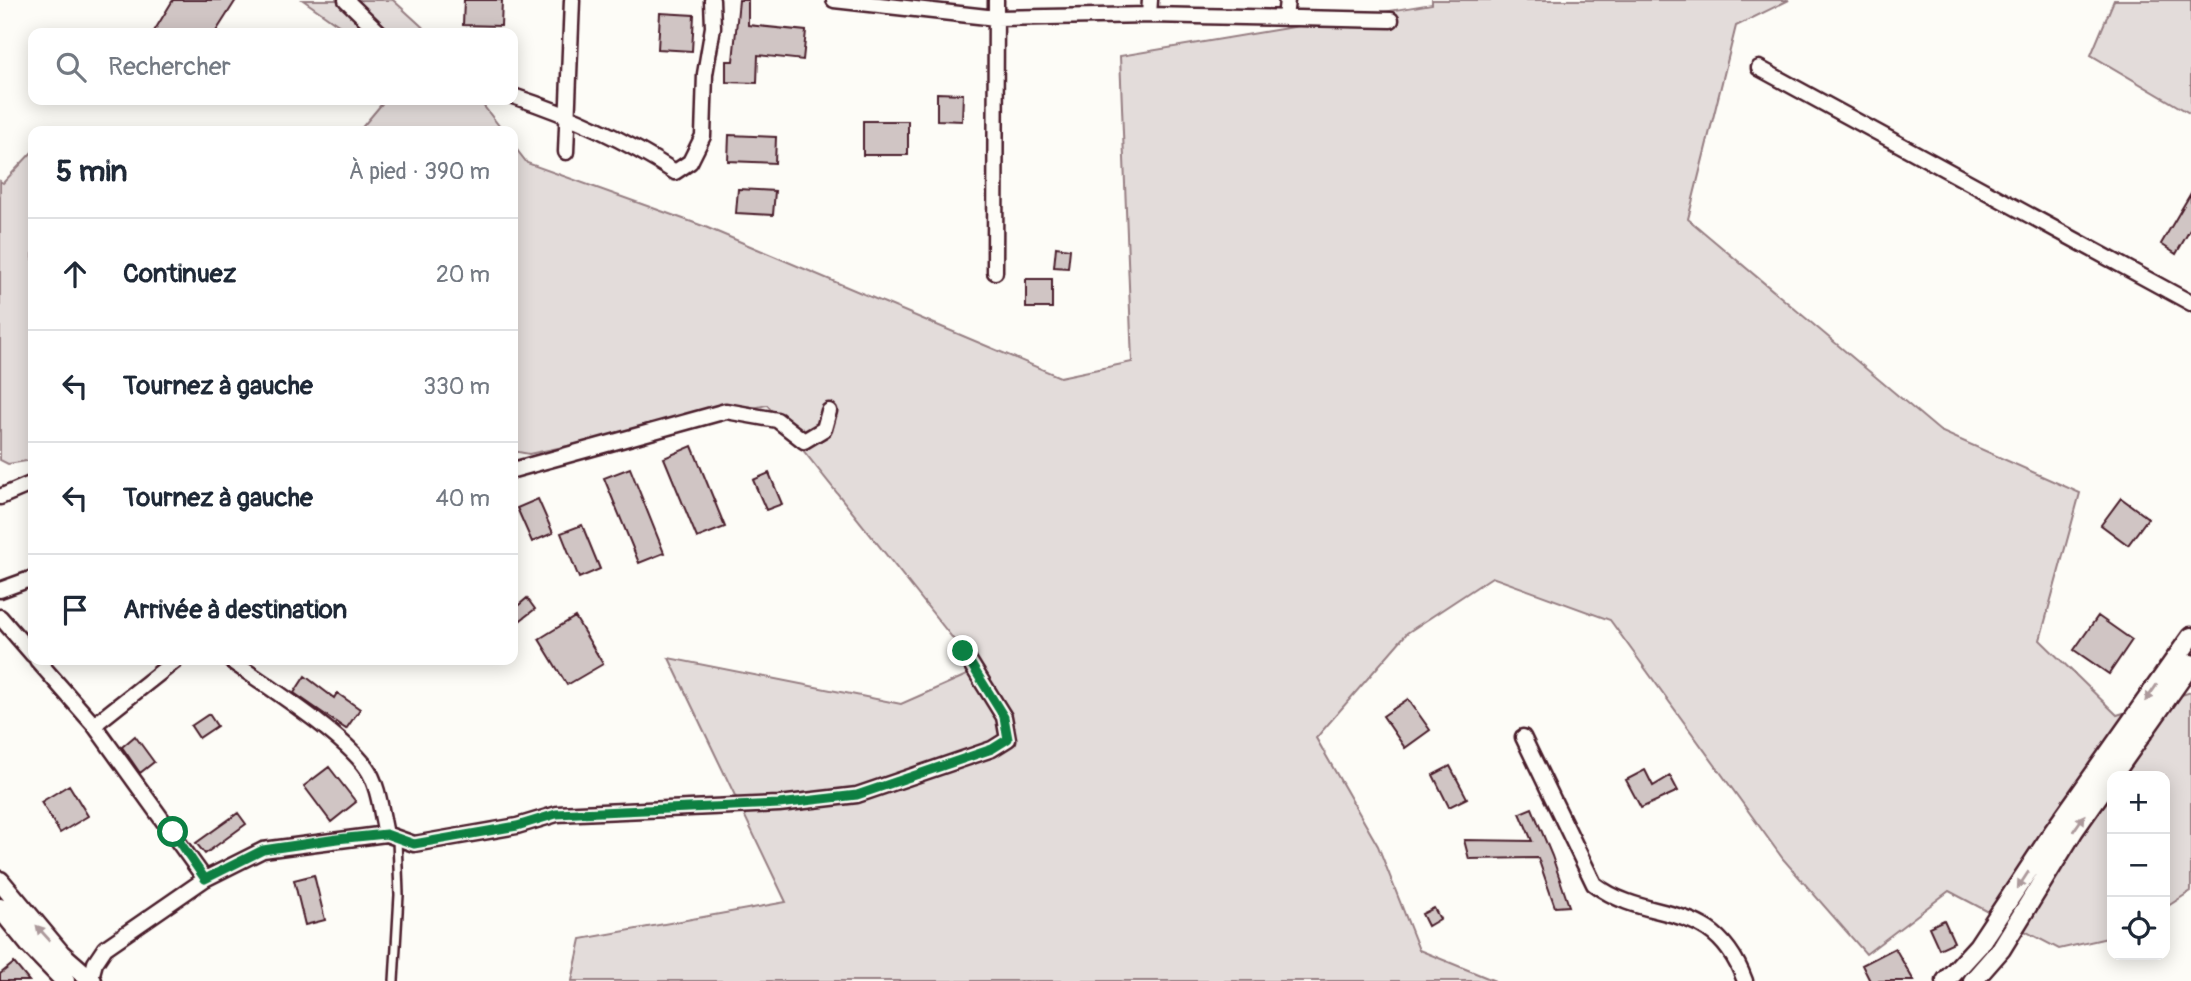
<!DOCTYPE html>
<html lang="fr">
<meta charset="utf-8">
<style>
:root{--surface:#fff;--page:#f6f6f7;--text:#1f2937;--muted:#747a83;--line:#e0e1e3}
body{margin:0;font-family:Pangolin,sans-serif;background:var(--page);color:var(--text)}
.controls{position:absolute;right:21px;bottom:21px;display:grid;overflow:hidden;border-radius:14px;box-shadow:0 4px 18px #0003}
.controls button{width:63px;height:63px;display:grid;place-items:center;padding:0;border:0;border-bottom:2px solid var(--line);background:var(--surface);color:var(--text);font:35px sans-serif}
.stop{position:absolute;width:21px;height:21px;margin:-16px;border:5px solid #0b8043;border-radius:50%;background:#fff}
.stop.end{background:#0b8043;border-color:#fff;box-shadow:0 2px 7px #0008}
.list{margin:0;padding:0;list-style:none}
h2{display:flex;justify-content:space-between;align-items:center;height:91px;margin:0;padding:0 28px;font-size:30px}
h2 small{font-size:23px;font-weight:400;color:var(--muted)}
.list li{display:grid;grid-template-columns:46px 1fr auto;gap:21px;align-items:center;box-sizing:border-box;height:112px;padding:0 28px;border-top:2px solid var(--line)}
.list b{display:block;font-size:26px;white-space:nowrap}
.list em{font-size:23px;font-style:normal;color:var(--muted)}
.icon{flex:none;width:38px;height:38px;fill:none;stroke:currentColor;stroke-width:2;stroke-linecap:round;stroke-linejoin:round}
.map{position:relative;flex:none;width:2191px;height:981px;overflow:hidden}
.search{position:absolute;background:var(--surface);box-shadow:0 4px 18px #0003;left:28px;top:28px;width:490px;height:77px;display:flex;align-items:center;gap:18px;box-sizing:border-box;padding:0 24px;border-radius:14px;color:var(--muted);font-size:26px}
.panel{position:absolute;background:var(--surface);box-shadow:0 4px 18px #0003;left:28px;top:126px;width:490px;height:539px;border-radius:14px}
.map>svg:first-child{display:block}
.green{fill:#e3dcda;stroke:#967e82;stroke-width:2}
.building{fill:#d0c5c4;stroke:#4a1f2b;stroke-width:2}
.lines{fill:none;stroke-linecap:round;stroke-linejoin:round}
.service-casing{stroke:#4a1f2b;stroke-width:12}
.minor-casing{stroke:#4a1f2b;stroke-width:19}
.tertiary-casing{stroke:#4a1f2b;stroke-width:23}
.service{stroke:#fdfcf7;stroke-width:7}
.minor{stroke:#fdfcf7;stroke-width:14}
.tertiary{stroke:#fdfcf7;stroke-width:18}
.oneway{fill:#ac999b}
.route{stroke:#0b8043;stroke-width:9}
</style>
<div class="map">
<svg width="2191" height="981" viewBox="0 0 2191 981">
<rect width="100%" height="100%" fill="#fdfcf7"/>
<filter id="ink" filterUnits="userSpaceOnUse"><feTurbulence type="fractalNoise" baseFrequency=".0143" numOctaves="2"/><feDisplacementMap in="SourceGraphic" scale="14" xChannelSelector="R" yChannelSelector="G"/><feConvolveMatrix kernelMatrix="1 2 1 2 8 2 1 2 1" color-interpolation-filters="sRGB"/></filter>
<g filter="url(#ink)">
<!-- green -->
<path class="green" d="M303,0H393L429,33H350Z
M1432,0H1789L1736,26L1688,219L1940,431L2080,493L2040,640L2117,715L2191,692V891L2165,908V776H2112V937L2059,949L1949,891L1866,954L1783,859L1610,620L1492,577L1407,633L1316,738L1378,846L1419,950L1495,981H572L581,939L786,902L669,658L901,704L978,670L767,405L529,454L513,451V145L527,163L703,226L1060,377L1132,362L1120,56L1432,4Z
M2114,0H2191V114L2091,55Z
M385,100H479L503,131H359Z
M33,151V460L8,464L0,460V181L3,183Z"/>
<!-- building -->
<path class="building" d="M173,0H236L215,33H153Z
M464,0H502L501,26L463,25Z
M739,0H748V25L806,31L803,60L758,55L757,83L726,82V61H733Z
M660,13L694,15L692,51L658,49Z
M937,93L963,94L962,121L937,120Z
M863,121H908V155H863Z
M729,135L776,137L775,163L728,161Z
M738,189L775,191L773,215L736,213Z
M2191,193V228L2176,254L2161,244Z
M1056,247L1070,249L1068,268L1054,267Z
M1026,279H1052V308H1026Z
M692,446L725,527L697,538L664,458Z
M630,468L664,553L639,563L604,478Z
M769,473L782,504L766,510L753,480Z
M2121,498L2148,518L2128,545L2101,525Z
M538,499L553,533L532,542L517,508Z
M582,525L600,569L579,578L561,533Z
M527,598L535,609L513,626V610Z
M2098,616L2132,640L2109,674L2074,650Z
M575,617L603,664L567,685L539,639Z
M305,676L334,698L337,693L360,709L346,729L294,693Z
M1408,699L1430,730L1405,748L1383,716Z
M209,714L217,726L199,738L191,726Z
M135,736L154,762L140,773L122,747Z
M1450,766L1467,798L1449,807L1433,775Z
M329,767L356,802L331,822L304,786Z
M1645,770L1653,786L1670,776L1678,791L1641,808L1626,780Z
M69,785L88,816L60,833L41,802Z
M1532,808L1552,856L1569,906L1555,907L1538,858L1469,859L1464,840L1532,841L1520,813Z
M238,813L246,824L205,854L196,843Z
M314,875L325,920L305,925L294,880Z
M1434,908L1440,919L1428,926L1422,914Z
M1944,920L1954,942L1939,949L1929,927Z
M1895,948L1914,981H1870L1862,965Z
M14,963L29,981H0V974Z"/>
<g class="lines">
<defs>
<path id="service" d="M394,981L399,895L397,839"/>
<path id="minor" d="M346,0L380,33
M834,0L996,18L1149,15L1391,20
M1149,15L1150,0
M1285,18L1287,0
M1759,68L2191,303
M513,96C571,115 624,139 675,172L690,162L703,136L705,74L713,27L712,0
M566,152L572,0
M995,272L996,0
M513,470L726,411L777,420L804,441L824,429L829,411
M0,497L33,483
M0,590L33,578
M0,617L33,655
M37,660L94,725L205,879
M230,660C267,686 341,733 366,767C379,785 381,813 386,834
M94,725L176,660
M1523,737L1594,884C1651,927 1713,895 1745,981
M90,981L95,963L105,948L205,879L263,850L386,834L414,844L517,826L557,814L779,804L857,795L992,749L1008,739L1004,717L963,651"/>
<path id="tertiary" d="M0,881L61,954L92,981
M0,908L30,945L65,981
M1946,981L1978,946L2052,834L2191,637
M1973,981L2001,949L2074,830L2191,664"/>
</defs>
<!-- service casing -->
<use href="#service" class="service-casing"/>
<!-- minor casing -->
<use href="#minor" class="minor-casing"/>
<!-- tertiary casing -->
<use href="#tertiary" class="tertiary-casing"/>
<!-- service -->
<use href="#service" class="service"/>
<!-- minor -->
<use href="#minor" class="minor"/>
<!-- tertiary -->
<use href="#tertiary" class="tertiary"/>
</g>
<!-- one-way arrows -->
<defs><path id="oneway-solid" d="M-6-.8H1V-3.2L6.5 0L1 3.2V.8H-6Z" transform="scale(1.75)"/></defs>
<g class="oneway">
<use href="#oneway-solid" transform="translate(2151 693) rotate(125)"/>
<use href="#oneway-solid" transform="translate(2079 823) rotate(-55)"/>
<use href="#oneway-solid" transform="translate(2023 880) rotate(123)"/>
<use href="#oneway-solid" transform="translate(43 933) rotate(-132)"/>
</g>
</g>
<g class="lines" filter="url(#ink)">
<!-- route -->
<path class="route" d="M173,832L205,879L263,850L337,839L386,834L414,844L517,826L556,814L779,804L857,795L992,749L1008,739L1004,717L963,651"/>
</g>
</svg>
<div class="controls">
<button>+</button>
<button>−</button>
<button><svg class="icon" aria-label="locate" viewBox="0 0 24 24"><circle cx="12" cy="12" r="6"/><path d="M12 2v4M12 18v4M2 12h4M18 12h4"/></svg></button>
</div>
<div class="stop" style="left:173px;top:832px"></div>
<div class="stop end" style="left:963px;top:651px"></div>
<div class="search"><svg class="icon" aria-label="search" viewBox="0 0 24 24"><circle cx="10" cy="10" r="6"/><path d="M15 15l6 6"/></svg>Rechercher</div>
<section class="panel">
<h2>5 min<small>À pied · 390 m</small></h2>
<ul class="list">
<li><svg class="icon" aria-label="ahead" viewBox="0 0 24 24"><path d="M12 20V5M6 11l6-6 6 6"/></svg><div><b>Continuez</b></div><em>20 m</em></li>
<li><svg class="icon" aria-label="left" viewBox="0 0 24 24"><path d="M17 20v-9H6M10 6l-5 5 5 5"/></svg><div><b>Tournez à gauche</b></div><em>330 m</em></li>
<li><svg class="icon" aria-label="left" viewBox="0 0 24 24"><path d="M17 20v-9H6M10 6l-5 5 5 5"/></svg><div><b>Tournez à gauche</b></div><em>40 m</em></li>
<li><svg class="icon" aria-label="arrive" viewBox="0 0 24 24"><path d="M6 21V4h12l-3 4 3 4H6"/></svg><div><b>Arrivée à destination</b></div></li>
</ul>
</section>
</div>
